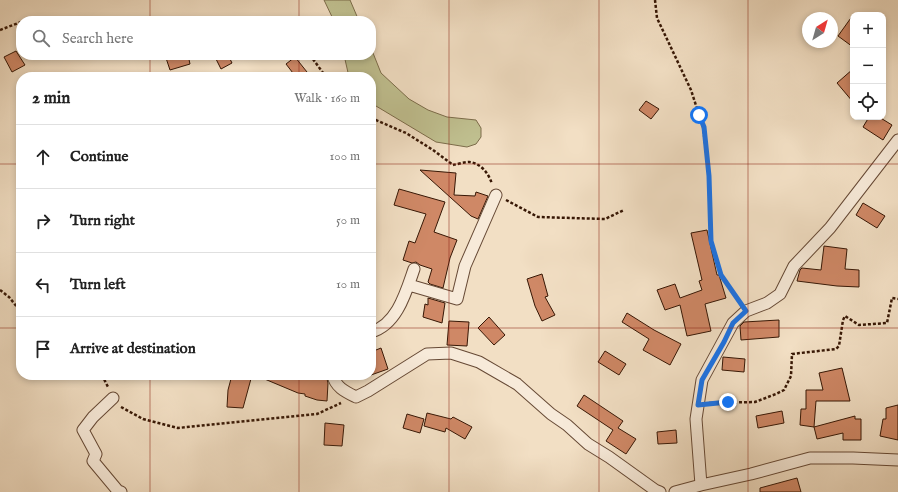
<!DOCTYPE html>
<meta charset="utf-8">
<style>
:root{--surface:#fff;--page:#f2f2f2;--text:#222;--muted:#767676;--line:#e0e0e0}
body{margin:0;font-family:"IM FELL English",serif;background:var(--page);color:var(--text)}
.controls{position:absolute;right:12px;top:12px;display:grid;overflow:hidden;border-radius:8px;box-shadow:0 2px 6px #0003}
.controls button{width:36px;height:36px;display:grid;place-items:center;padding:0;border:0;border-bottom:1px solid var(--line);background:var(--surface);color:var(--text);font:20px sans-serif}
.compass{position:absolute;left:802px;top:12px;width:36px;height:36px;border-radius:50%;background:var(--surface);box-shadow:0 2px 6px #0003;rotate:37deg}
.stop{position:absolute;width:12px;height:12px;margin:-9px;border:3px solid #1a73e8;border-radius:50%;background:#fff}
.stop.end{background:#1a73e8;border-color:#fff;box-shadow:0 1px 4px #0008}
.list{margin:0;padding:0;list-style:none}
h2{display:flex;justify-content:space-between;align-items:center;height:52px;margin:0;padding:0 16px;font-size:17px}
h2 small{font-size:13px;font-weight:400;color:var(--muted)}
.list li{display:grid;grid-template-columns:26px 1fr auto;gap:12px;align-items:center;box-sizing:border-box;height:64px;padding:0 16px;border-top:1px solid var(--line)}
.list b{display:block;font-size:15px;white-space:nowrap}
.list em{font-size:13px;font-style:normal;color:var(--muted)}
.icon{flex:none;width:22px;height:22px;fill:none;stroke:currentColor;stroke-width:2;stroke-linecap:round;stroke-linejoin:round}
.map{position:relative;flex:none;width:898px;height:492px;overflow:hidden}
.search{position:absolute;background:var(--surface);box-shadow:0 2px 6px #0003;left:16px;top:16px;width:360px;height:44px;display:flex;align-items:center;gap:10px;box-sizing:border-box;padding:0 14px;border-radius:16px;color:var(--muted);font-size:15px}
.panel{position:absolute;background:var(--surface);box-shadow:0 2px 6px #0003;left:16px;top:72px;width:360px;height:308px;border-radius:16px}
.map>svg:first-child{display:block}
.green{fill:#c0c090;stroke:#7c6c4a}
.building{fill:#cf8866;stroke:#371705}
.lines{fill:none;stroke-linecap:round;stroke-linejoin:round}
.minor-casing{stroke:#664935;stroke-width:13}
.path{stroke:#371705;stroke-width:2.5;stroke-dasharray:3 2;stroke-linecap:butt}
.minor{stroke:#f7ead9;stroke-width:11}
.route{stroke:#1a73e8;stroke-width:5}
.grid{fill:none;stroke:#8f2418;stroke-width:1;stroke-opacity:0.55}
</style>
<div class="map">
<svg width="898" height="492" viewBox="0 0 898 492">
<rect width="100%" height="100%" fill="#f2dfc4"/>
<filter id="stains"><feTurbulence type="fractalNoise" baseFrequency=".005" numOctaves="4"/><feColorMatrix values="0 0 0 0 .2 0 0 0 0 .09 0 0 0 0 .02 0 0 0 .5 -.17"/></filter>
<radialGradient id="worn" r=".72"><stop offset=".6" stop-color="#630" stop-opacity="0"/><stop offset="1" stop-color="#630" stop-opacity=".3"/></radialGradient>
<!-- green -->
<path class="green" d="M324,0H350L359,21H334Z
M371,48L381,73L409,99L428,110L447,117L476,120L481,128V137L476,144L467,147L436,142L371,103V77H349L344,55H371Z"/>
<!-- building -->
<path class="building" d="M853,15V47L838,36Z
M16,51L25,65L12,72L4,57Z
M175,55H188L190,64L170,70L166,58Z
M214,55H228L232,63L221,69Z
M295,57L311,77H296L286,64Z
M853,69V102L837,83Z
M646,101L659,109L651,119L639,110Z
M869,117H879L892,125L883,140L863,127Z
M420,170L456,173L454,195L475,196L476,192L488,196L478,219L471,216Z
M399,189L445,202L434,232L457,240L450,258L443,288L430,284L428,282L432,269L420,265L416,262L412,263L403,260L409,241L415,243L426,214L394,205Z
M863,203L885,216L877,228L856,215Z
M707,230L717,275H719L726,298L705,304L711,331L687,336L680,305L665,310L657,290L675,284L680,298L702,290L699,281L702,280L691,233Z
M824,246L847,249L845,269L859,270V287L837,286L797,281L800,270L802,268L821,270Z
M542,274L548,296L545,297L555,315L542,321L535,306L527,279Z
M428,298L445,303L442,323L423,317L425,304L428,305Z
M627,313L654,330L681,344L670,365L643,350L649,339L622,322Z
M489,317L505,335L494,345L478,328Z
M779,320V337L741,340L740,326L744,322Z
M449,321L469,322L467,346L447,345Z
M381,348L388,369L371,375V352Z
M605,351L626,364L619,375L598,362Z
M723,357L745,359L744,372L722,370Z
M842,368L850,401H816L814,427L800,425L801,409H806V390H823L819,373Z
M232,375H252L243,408L227,407L228,390Z
M255,375H326L328,383L327,401L317,400L305,396V394L298,393Z
M584,395L623,421L618,428L636,439L626,454L606,441L613,430L577,406Z
M898,405V440L880,436L883,419H886V408Z
M782,411L784,423L758,428L756,416Z
M427,413L451,419L453,417L472,427L465,439L446,428L445,432L424,426Z
M407,414L424,419L420,433L403,428Z
M855,416V419H861V440H843V433L817,439L814,427Z
M325,423L344,425L342,446L324,445Z
M676,430L677,443L658,444L657,432Z
M797,478L801,492H760V488Z"/>
<g class="lines">
<defs>
<path id="minor" d="M409,285L457,299L465,266L496,195
M371,332C397,325 406,292 414,269
M333,375C335,387 346,392 356,397L368,391L427,354L451,353L479,362L517,384L551,414L567,425L588,444L609,457L655,490L660,492
M113,398L93,417L83,430L96,454L93,461L118,491L121,492
M701,485L696,419L702,380L733,323L746,311L767,303L780,294L794,266L830,228L898,140
M675,492L701,485L751,474L810,458H853L898,460"/>
</defs>
<!-- minor casing -->
<use href="#minor" class="minor-casing"/>
<!-- path -->
<path class="path" d="M655,0L657,18L691,90L703,127L709,176L711,241L721,275L740,302
M27,21L50,18L141,19L151,21
M0,30L21,22
M310,55L326,77
M371,118L406,133L433,150L453,165C458,164 465,162 469,162C481,163 489,174 492,184
M506,200L538,217L605,219L624,210
M0,290L9,297L21,312
M102,375L108,387
M709,403L755,402L776,394L784,390L791,376L792,354L836,349L839,346L843,320L845,316L859,325L887,323L892,298L898,299
M121,407L143,419L178,428L317,414L341,403"/>
<!-- minor -->
<use href="#minor" class="minor"/>
</g>
<g class="lines">
<!-- route -->
<path class="route" d="M699,115L704,127L709,176L711,241L721,275L746,311L733,323L724,342L702,380L698,405L728,402"/>
</g>
<!-- grid -->
<path class="grid" d="M150,0V21M299,0V21M449,0V492M599,0V492M748,0V492M150,55V77M299,55V77M0,164H21M371,164H898M0,328H21M371,328H898M150,375V492M299,375V492"/>
<rect width="100%" height="100%" filter="url(#stains)"/>
<rect width="100%" height="100%" fill="url(#worn)"/>
</svg>
<div class="controls">
<button>+</button>
<button>−</button>
<button><svg class="icon" aria-label="locate" viewBox="0 0 24 24"><circle cx="12" cy="12" r="6"/><path d="M12 2v4M12 18v4M2 12h4M18 12h4"/></svg></button>
</div>
<svg class="compass" viewBox="-18 -18 36 36"><path d="M0-13l5 13h-10z" fill="#e53935"/><path d="M0 13l5-13h-10z" fill="#767676"/></svg>
<div class="stop" style="left:699px;top:115px"></div>
<div class="stop end" style="left:728px;top:402px"></div>
<div class="search"><svg class="icon" aria-label="search" viewBox="0 0 24 24"><circle cx="10" cy="10" r="6"/><path d="M15 15l6 6"/></svg>Search here</div>
<section class="panel">
<h2>2 min<small>Walk · 160 m</small></h2>
<ul class="list">
<li><svg class="icon" aria-label="ahead" viewBox="0 0 24 24"><path d="M12 20V5M6 11l6-6 6 6"/></svg><div><b>Continue</b></div><em>100 m</em></li>
<li><svg class="icon" aria-label="right" viewBox="0 0 24 24"><path d="M7 20v-9h11M14 6l5 5-5 5"/></svg><div><b>Turn right</b></div><em>50 m</em></li>
<li><svg class="icon" aria-label="left" viewBox="0 0 24 24"><path d="M17 20v-9H6M10 6l-5 5 5 5"/></svg><div><b>Turn left</b></div><em>10 m</em></li>
<li><svg class="icon" aria-label="arrive" viewBox="0 0 24 24"><path d="M6 21V4h12l-3 4 3 4H6"/></svg><div><b>Arrive at destination</b></div></li>
</ul>
</section>
</div>
